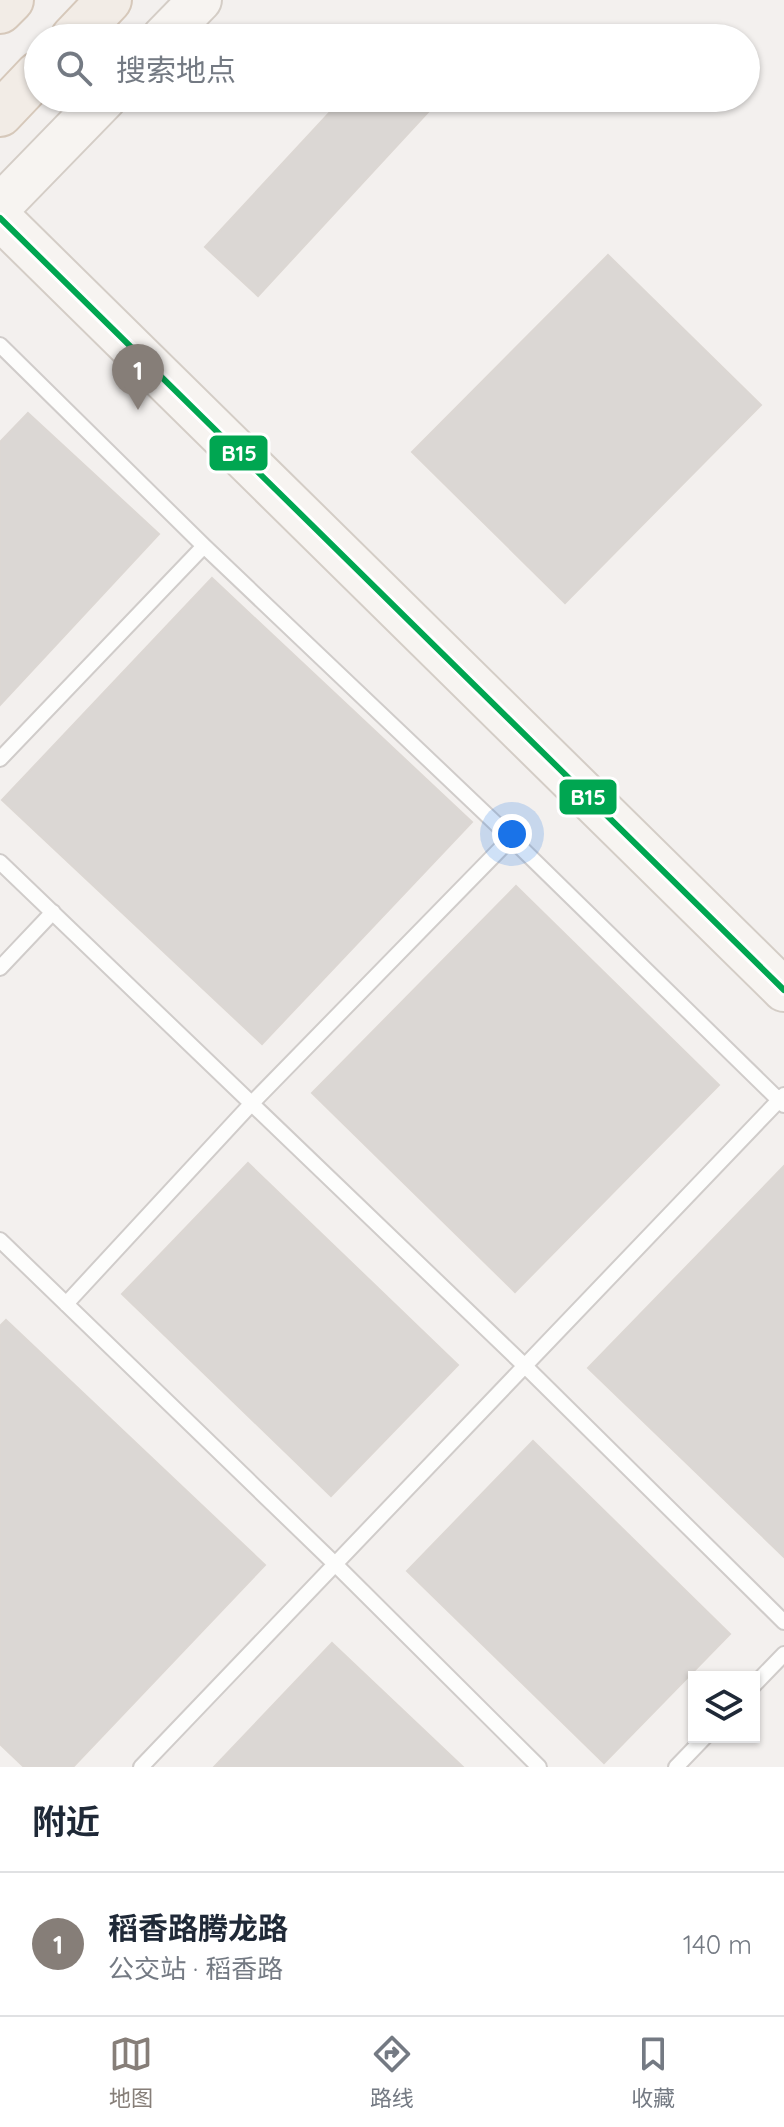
<!DOCTYPE html>
<html lang="zh">
<meta charset="utf-8">
<style>
:root{--surface:#fff;--page:#f2f2f3;--text:#1f2937;--muted:#747a83;--line:#e0e1e3;--accent:#867e78}
body{margin:0;font-family:Quicksand,"Noto Sans SC",sans-serif;background:var(--page);color:var(--text)}
.controls{position:absolute;right:24px;bottom:24px;display:grid;overflow:hidden;border-radius:0px;box-shadow:0 2px 6px #0004}
.controls button{width:72px;height:72px;display:grid;place-items:center;padding:0;border:0;border-bottom:2px solid var(--line);background:var(--surface);color:var(--text);font:40px sans-serif}
.you{position:absolute;left:512px;top:834px;width:28px;height:28px;margin:-20px;border:6px solid #fff;border-radius:50%;background:#1a73e8;box-shadow:0 0 0 12px #1a73e833}
.badge{display:grid;place-items:center;width:52px;height:52px;border-radius:50%;background:var(--accent);color:#fff;font-size:26px;font-weight:700}
.pin{position:absolute;translate:-50% -66px;filter:drop-shadow(0 2px 4px #0008)}
.pin::after{content:'';position:absolute;top:42px;width:28px;height:24px;background:inherit;clip-path:polygon(0 0,100% 0,50% 100%)}
.list{margin:0;padding:0;list-style:none}
h2{display:flex;justify-content:space-between;align-items:center;height:104px;margin:0;padding:0 32px;font-size:34px}
h2 small{font-size:26px;font-weight:400;color:var(--muted)}
.list li{display:grid;grid-template-columns:52px 1fr auto;gap:24px;align-items:center;box-sizing:border-box;height:144px;padding:0 32px;border-top:2px solid var(--line)}
.list b{display:block;font-size:30px;white-space:nowrap}
.list p{margin:0;font-size:26px;white-space:nowrap;color:var(--muted)}
.list em{font-size:26px;font-style:normal;color:var(--muted)}
.icon{flex:none;width:44px;height:44px;fill:none;stroke:currentColor;stroke-width:2;stroke-linecap:round;stroke-linejoin:round}
.map{position:relative;flex:none;width:784px;height:1767px;overflow:hidden}
.search{position:absolute;background:var(--surface);box-shadow:0 2px 6px #0004;left:24px;right:24px;top:24px;height:88px;display:flex;align-items:center;gap:20px;box-sizing:border-box;padding:0 28px;border-radius:44px;color:var(--muted);font-size:30px}
.sheet{height:248px;background:var(--surface)}
nav{display:flex;justify-content:space-around;align-items:center;box-sizing:border-box;height:112px;border-top:2px solid var(--line);background:var(--surface);font-size:22px;color:var(--muted)}
nav a{display:grid;justify-items:center;gap:4px}
nav .on{color:var(--accent)}
.map>svg:first-child{display:block}
.building{fill:#dbd7d4;stroke:#dcd7d3;stroke-width:2}
.lines{fill:none;stroke-linecap:round;stroke-linejoin:round}
.lane-casing{stroke:#d0ccca;stroke-width:18}
.secondary-casing{stroke:#d4cdc6;stroke-width:46}
.primary-casing{stroke:#d6c8ba;stroke-width:48}
.lane{stroke:#fdfdfc;stroke-width:14}
.secondary{stroke:#f7f4f1;stroke-width:42}
.primary{stroke:#f2ece6;stroke-width:44}
.bus-1-casing{stroke:#fff;stroke-width:12}
.bus-1{stroke:#00a651;stroke-width:6}
.line-badge{stroke:#fff;stroke-width:3}
.badge-label{font-size:22px;text-anchor:middle;font-weight:bold;fill:#fff}
</style>
<div class="map">
<svg width="784" height="1767" viewBox="0 0 784 1767">
<rect width="100%" height="100%" fill="#f3f0ee"/>
<!-- building -->
<path class="building" d="M343,98H441L258,296L205,247Z
M608,255L761,405L565,603L412,452Z
M28,413L159,534L0,705V442Z
M212,578L472,822L262,1044L2,800Z
M516,886L719,1085L515,1292L312,1093Z
M248,1163L458,1365L331,1496L122,1294Z
M784,1166V1557L588,1368Z
M6,1320L265,1565L73,1767H24L0,1744V1326Z
M533,1441L730,1634L604,1763L407,1571Z
M332,1643L463,1767H214Z"/>
<g class="lines">
<defs>
<path id="lane" d="M0,345L204,546L511,838L784,1105
M0,759L204,546
M0,862L525,1366L784,1622
M0,968L53,912
M0,1240L335,1564L539,1767
M66,1304L252,1103L511,838
M754,1685L784,1654
M141,1767L784,1095
M676,1767L705,1737"/>
<path id="secondary" d="M163,38L200,0
M0,206L105,98
M0,218L784,990"/>
<path id="primary" d="M0,11L11,0
M73,38L109,0
M0,114L38,74"/>
</defs>
<!-- lane casing -->
<use href="#lane" class="lane-casing"/>
<!-- secondary casing -->
<use href="#secondary" class="secondary-casing"/>
<!-- primary casing -->
<use href="#primary" class="primary-casing"/>
<!-- lane -->
<use href="#lane" class="lane"/>
<!-- secondary -->
<use href="#secondary" class="secondary"/>
<!-- primary -->
<use href="#primary" class="primary"/>
<defs>
<path id="bus-1" d="M0,218L784,990"/>
</defs>
<!-- bus-1 casing -->
<use href="#bus-1" class="bus-1-casing"/>
<!-- bus-1 -->
<use href="#bus-1" class="bus-1"/>
</g>
<g class="line-badge">
<rect x="208" y="434" width="61" height="38" rx="8" fill="#00a651"/>
<rect x="558" y="778" width="60" height="38" rx="8" fill="#00a651"/>
</g>
<g class="badge-label">
<text x="239" y="461">B15</text>
<text x="588" y="805">B15</text>
</g>
</svg>
<div class="controls">
<button><svg class="icon" aria-label="layers" viewBox="0 0 24 24"><path d="M12 4l9 5-9 5-9-5zM3 14l9 5 9-5"/></svg></button>
</div>
<div class="you"></div>
<div class="pin badge" style="left:138px;top:410px">1</div>
<div class="search"><svg class="icon" aria-label="search" viewBox="0 0 24 24"><circle cx="10" cy="10" r="6"/><path d="M15 15l6 6"/></svg>搜索地点</div>
</div>
<section class="sheet">
<h2>附近<small></small></h2>
<ul class="list">
<li><span class="badge">1</span><div><b>稻香路腾龙路</b><p>公交站 · 稻香路</p></div><em>140 m</em></li>
</ul>
</section>
<nav>
<a class="on"><svg class="icon" aria-label="map" viewBox="0 0 24 24"><path d="M3 6l6-2 6 2 6-2v14l-6 2-6-2-6 2zM9 4v14M15 6v14"/></svg>地图</a>
<a><svg class="icon" aria-label="directions" viewBox="0 0 24 24"><path d="M12 3l9 9-9 9-9-9zM9 14v-3h6M13 9l2 2-2 2"/></svg>路线</a>
<a><svg class="icon" aria-label="saved" viewBox="0 0 24 24"><path d="M7 4h10v16l-5-4-5 4z"/></svg>收藏</a>
</nav>
